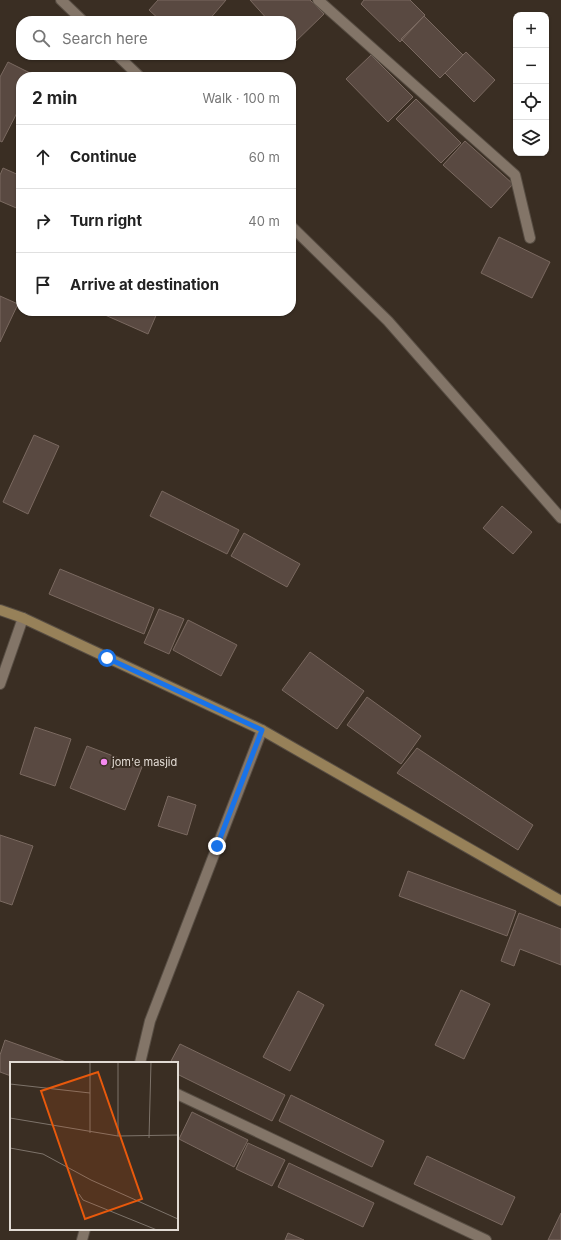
<!DOCTYPE html>
<meta charset="utf-8">
<style>
:root{--surface:#fff;--page:#f2f2f2;--text:#222;--muted:#767676;--line:#e0e0e0}
body{margin:0;font-family:Inter,sans-serif;background:var(--page);color:var(--text)}
.controls{position:absolute;right:12px;top:12px;display:grid;overflow:hidden;border-radius:8px;box-shadow:0 1px 3px #0004}
.controls button{width:36px;height:36px;display:grid;place-items:center;padding:0;border:0;border-bottom:1px solid var(--line);background:var(--surface);color:var(--text);font:20px sans-serif}
.stop{position:absolute;width:12px;height:12px;margin:-9px;border:3px solid #1a73e8;border-radius:50%;background:#fff}
.stop.end{background:#1a73e8;border-color:#fff;box-shadow:0 1px 4px #0008}
.list{margin:0;padding:0;list-style:none}
h2{display:flex;justify-content:space-between;align-items:center;height:52px;margin:0;padding:0 16px;font-size:17px}
h2 small{font-size:13px;font-weight:400;color:var(--muted)}
.list li{display:grid;grid-template-columns:26px 1fr auto;gap:12px;align-items:center;box-sizing:border-box;height:64px;padding:0 16px;border-top:1px solid var(--line)}
.list b{display:block;font-size:15px;white-space:nowrap}
.list em{font-size:13px;font-style:normal;color:var(--muted)}
.icon{flex:none;width:22px;height:22px;fill:none;stroke:currentColor;stroke-width:2;stroke-linecap:round;stroke-linejoin:round}
.map{position:relative;flex:none;width:561px;height:1240px;overflow:hidden}
.search{position:absolute;background:var(--surface);box-shadow:0 1px 3px #0004;left:16px;top:16px;width:280px;height:44px;display:flex;align-items:center;gap:10px;box-sizing:border-box;padding:0 14px;border-radius:16px;color:var(--muted);font-size:15px}
.panel{position:absolute;background:var(--surface);box-shadow:0 1px 3px #0004;left:16px;top:72px;width:280px;height:244px;border-radius:16px}
.map>svg:first-child{display:block}
.building{fill:#594941;stroke:#7a6960}
.lines{fill:none;stroke-linecap:round;stroke-linejoin:round}
.street-casing{stroke:#574d43;stroke-width:12}
.secondary-casing{stroke:#574d43;stroke-width:12}
.street{stroke:#837568;stroke-width:10}
.secondary{stroke:#978159;stroke-width:10}
.route{stroke:#1a73e8;stroke-width:5}
.poi-dot{fill:#f589ef;stroke:#3a2e23;stroke-width:1.5}
.labels{text-anchor:middle;stroke-width:4;stroke-linejoin:round;paint-order:stroke}
.poi-label{font-size:11px;fill:#e2dbd4;stroke:#3a2e23;text-anchor:start}
.inset-road{fill:none;stroke:#7d736a;stroke-width:1}
.view{fill:#e8590c;fill-opacity:0.15;stroke:#e8590c;stroke-width:2}
.inset-edge{fill:none;stroke:#e2dbd4;stroke-width:2}
</style>
<div class="map">
<svg width="561" height="1240" viewBox="0 0 561 1240">
<rect width="100%" height="100%" fill="#3a2e23"/>
<!-- building -->
<path class="building" d="M158,0H226L208,21H161L149,10Z
M250,0H310L324,14L292,45L291,21H269Z
M364,0H410L425,15L400,42L361,4Z
M424,16L463,55L440,78L401,39Z
M466,52L495,80L474,102L445,73Z
M371,55L413,97L388,122L346,79Z
M8,62L36,76L35,77H21V105L2,142L0,141V77Z
M416,99L461,143L441,163L396,119Z
M465,141L513,184L491,208L443,165Z
M3,168L21,176V210L0,201V175Z
M499,237L550,262L532,298L481,273Z
M0,296L18,304L0,342Z
M96,311H158L148,334Z
M34,435L59,446L28,514L3,502Z
M162,491L239,530L227,554L150,516Z
M502,506L532,532L513,554L483,528Z
M244,533L300,564L287,587L231,556Z
M60,569L154,608L144,634L49,594Z
M159,609L184,619L169,654L144,643Z
M188,620L237,645L221,676L173,650Z
M310,652L364,691L337,729L282,690Z
M367,697L421,736L401,764L347,725Z
M35,727L71,739L55,786L20,774Z
M87,746L142,767L125,810L70,788Z
M417,748L533,825L518,850L397,773Z
M168,796L196,805L187,835L158,826Z
M0,835L33,846L12,905L0,901Z
M408,871L516,911L507,936L399,896Z
M519,913L561,929V965L520,949L514,966L501,961Z
M461,990L490,1004L464,1059L435,1045Z
M298,991L324,1005L290,1071L263,1057Z
M5,1040L69,1063H11V1076L0,1072V1055Z
M180,1044L285,1095L272,1121L177,1074V1063H170Z
M291,1095L384,1141L372,1167L279,1121Z
M192,1112L248,1140L234,1167L179,1139Z
M248,1143L285,1160L272,1186L236,1169Z
M427,1156L515,1197L502,1225L414,1184Z
M289,1163L374,1203L363,1227L278,1187Z
M561,1213V1240H548Z
M288,1233L304,1240H285Z"/>
<g class="lines">
<defs>
<path id="street" d="M61,0L83,21
M318,0L515,175L530,238
M117,55L140,77
M291,226L388,321L561,518
M0,684L23,618
M140,1063L150,1021L262,730
M177,1094L486,1240
M82,1240L85,1229"/>
<path id="secondary" d="M0,610L23,618L262,730L561,901"/>
</defs>
<!-- street casing -->
<use href="#street" class="street-casing"/>
<!-- secondary casing -->
<use href="#secondary" class="secondary-casing"/>
<!-- street -->
<use href="#street" class="street"/>
<!-- secondary -->
<use href="#secondary" class="secondary"/>
</g>
<g class="lines">
<!-- route -->
<path class="route" d="M107,658L262,730L217,846"/>
</g>
<!-- markers -->
<circle class="poi-dot" cx="104" cy="762" r="4"/>
<g class="labels">
<!-- poi labels -->
<g class="poi-label">
<text x="112" y="766">jom'e masjid</text>
</g>
</g>
<!-- overview -->
<g transform="translate(10 1062)">
<rect width="168" height="168" fill="#3a2e23"/>
<path class="inset-road" d="M0,22L80,31M0,56L108,74L168,73M80,71V0M108,74V0M139,76L141,0M0,86L33,92L81,118L168,157M69,132L73,138L147,168"/>
<path class="view" d="M88,10L132,137L75,157L31,29Z"/>
<rect width="168" height="168" class="inset-edge"/>
</g>
</svg>
<div class="controls">
<button>+</button>
<button>−</button>
<button><svg class="icon" aria-label="locate" viewBox="0 0 24 24"><circle cx="12" cy="12" r="6"/><path d="M12 2v4M12 18v4M2 12h4M18 12h4"/></svg></button>
<button><svg class="icon" aria-label="layers" viewBox="0 0 24 24"><path d="M12 4l9 5-9 5-9-5zM3 14l9 5 9-5"/></svg></button>
</div>
<div class="stop" style="left:107px;top:658px"></div>
<div class="stop end" style="left:217px;top:846px"></div>
<div class="search"><svg class="icon" aria-label="search" viewBox="0 0 24 24"><circle cx="10" cy="10" r="6"/><path d="M15 15l6 6"/></svg>Search here</div>
<section class="panel">
<h2>2 min<small>Walk · 100 m</small></h2>
<ul class="list">
<li><svg class="icon" aria-label="ahead" viewBox="0 0 24 24"><path d="M12 20V5M6 11l6-6 6 6"/></svg><div><b>Continue</b></div><em>60 m</em></li>
<li><svg class="icon" aria-label="right" viewBox="0 0 24 24"><path d="M7 20v-9h11M14 6l5 5-5 5"/></svg><div><b>Turn right</b></div><em>40 m</em></li>
<li><svg class="icon" aria-label="arrive" viewBox="0 0 24 24"><path d="M6 21V4h12l-3 4 3 4H6"/></svg><div><b>Arrive at destination</b></div></li>
</ul>
</section>
</div>
